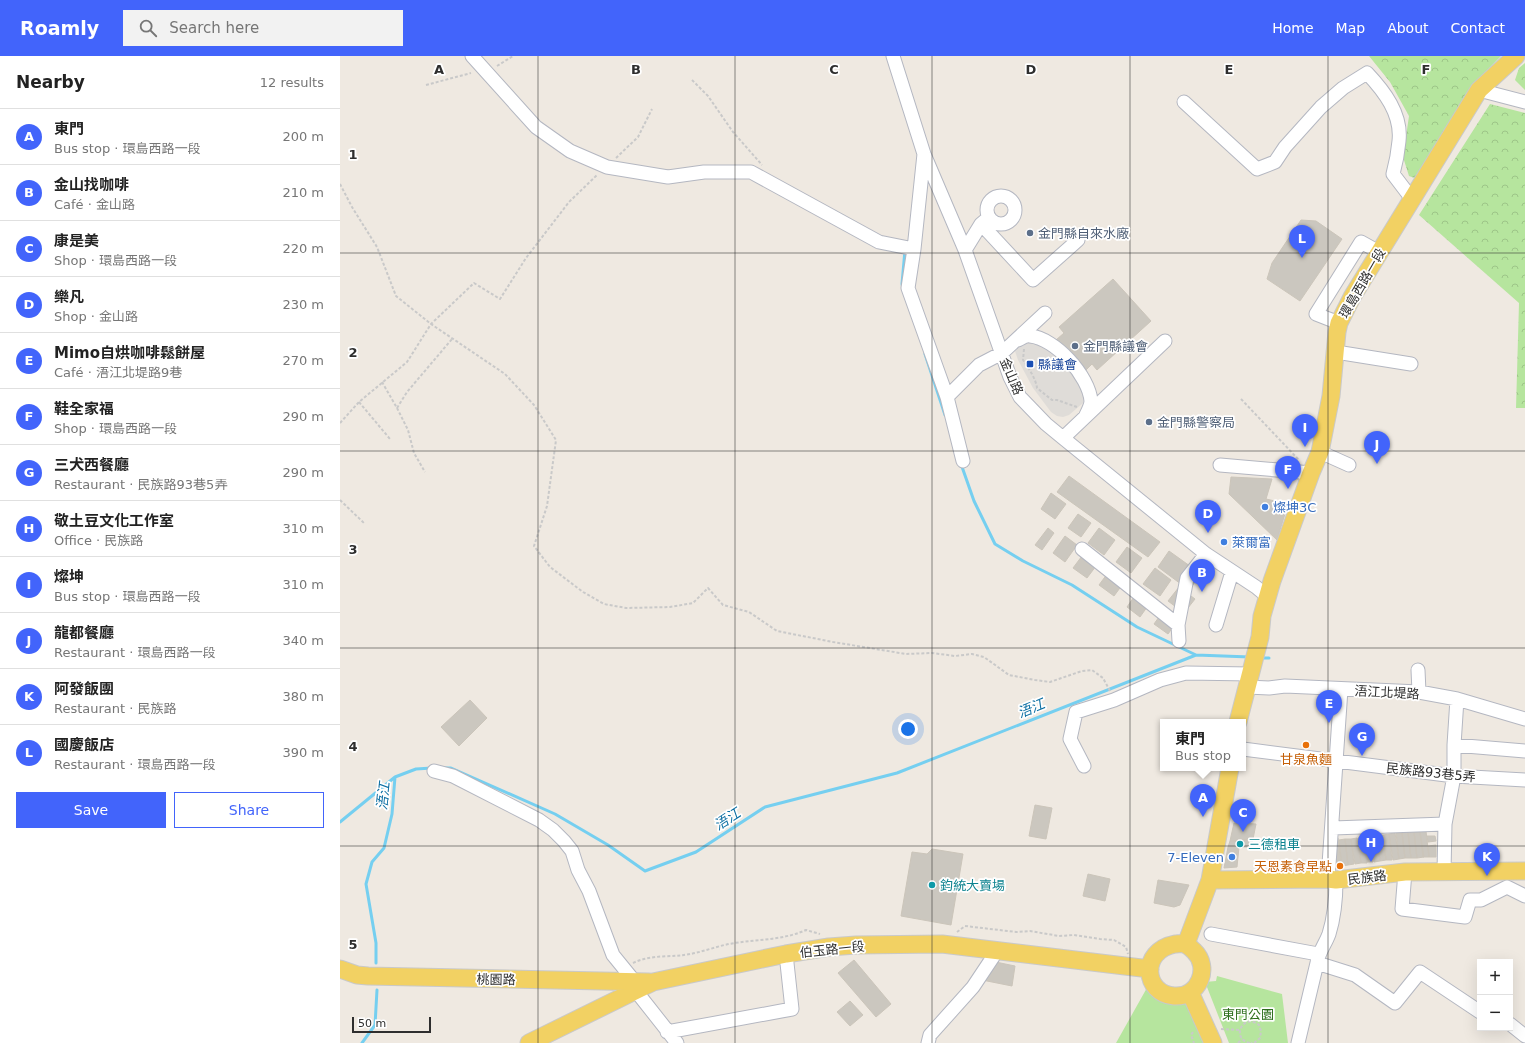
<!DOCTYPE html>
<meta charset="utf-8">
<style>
:root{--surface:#fff;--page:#f2f2f2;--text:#222;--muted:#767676;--line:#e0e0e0;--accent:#4264fb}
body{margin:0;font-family:"DejaVu Sans","Noto Sans TC",sans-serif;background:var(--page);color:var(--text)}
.controls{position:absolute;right:12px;bottom:12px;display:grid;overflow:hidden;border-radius:0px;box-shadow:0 4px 16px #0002}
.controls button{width:36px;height:36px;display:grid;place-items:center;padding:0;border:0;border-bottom:1px solid var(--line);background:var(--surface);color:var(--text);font:20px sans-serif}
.scale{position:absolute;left:12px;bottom:10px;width:79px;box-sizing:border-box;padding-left:4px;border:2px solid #2e2e2e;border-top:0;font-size:11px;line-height:14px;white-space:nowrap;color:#2e2e2e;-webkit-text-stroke:3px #fff;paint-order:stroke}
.you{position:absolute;left:568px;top:673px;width:14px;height:14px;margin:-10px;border:3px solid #fff;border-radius:50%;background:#1a73e8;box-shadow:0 0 0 6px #1a73e833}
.badge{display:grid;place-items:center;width:26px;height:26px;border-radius:50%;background:var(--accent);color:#fff;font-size:13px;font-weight:700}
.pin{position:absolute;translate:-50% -33px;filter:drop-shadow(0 1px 2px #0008)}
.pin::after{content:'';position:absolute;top:21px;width:14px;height:12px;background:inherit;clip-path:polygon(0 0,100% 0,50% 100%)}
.popup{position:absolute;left:820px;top:663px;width:86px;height:52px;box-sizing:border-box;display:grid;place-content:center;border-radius:0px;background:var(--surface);filter:drop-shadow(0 1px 3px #0005);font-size:13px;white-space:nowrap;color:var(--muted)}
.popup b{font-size:15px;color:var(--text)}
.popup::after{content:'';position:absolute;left:50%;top:100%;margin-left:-8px;border:8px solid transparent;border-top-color:var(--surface)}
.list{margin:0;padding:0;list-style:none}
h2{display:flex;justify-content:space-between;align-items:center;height:52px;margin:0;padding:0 16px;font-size:17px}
h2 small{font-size:13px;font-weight:400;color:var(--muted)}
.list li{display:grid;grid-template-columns:26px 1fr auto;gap:12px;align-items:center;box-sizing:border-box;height:56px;padding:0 16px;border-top:1px solid var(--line)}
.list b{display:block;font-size:15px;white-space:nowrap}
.list p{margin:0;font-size:13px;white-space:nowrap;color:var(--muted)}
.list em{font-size:13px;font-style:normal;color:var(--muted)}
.actions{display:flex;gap:8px;padding:12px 16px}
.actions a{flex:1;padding:9px 0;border:1px solid var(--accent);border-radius:0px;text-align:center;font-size:14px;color:var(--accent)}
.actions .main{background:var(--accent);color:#fff}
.icon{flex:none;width:22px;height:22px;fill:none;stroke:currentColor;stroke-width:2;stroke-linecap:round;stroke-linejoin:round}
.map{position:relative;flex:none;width:1185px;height:987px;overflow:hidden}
header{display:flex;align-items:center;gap:24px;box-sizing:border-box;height:56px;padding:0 20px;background:var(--accent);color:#fff}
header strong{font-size:19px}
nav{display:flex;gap:22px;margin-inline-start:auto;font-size:14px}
.search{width:280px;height:36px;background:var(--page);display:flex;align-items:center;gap:10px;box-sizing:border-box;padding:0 14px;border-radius:0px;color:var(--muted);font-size:15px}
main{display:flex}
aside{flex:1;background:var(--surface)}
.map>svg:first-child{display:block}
.forest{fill:url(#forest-crowns)}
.park{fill:#b6e59e}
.plaza{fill:#dfdcd8}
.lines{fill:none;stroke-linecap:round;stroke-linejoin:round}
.stream{stroke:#75cff0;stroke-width:3}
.building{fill:#cbc7bf;stroke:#cbc5ba}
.minor-casing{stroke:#b4b7c1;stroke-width:15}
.major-casing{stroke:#c9c9c9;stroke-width:19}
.path{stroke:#c9c9c9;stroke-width:2;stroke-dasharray:3 2;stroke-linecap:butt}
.minor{stroke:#fff;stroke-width:13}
.major{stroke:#f2d163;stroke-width:17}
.grid{fill:none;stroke:#2e2e2e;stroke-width:1;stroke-opacity:0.55}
.service-dot{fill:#5c6f8a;stroke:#fff;stroke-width:1.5}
.transit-dot{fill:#1a4fb4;stroke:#fff;stroke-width:1.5}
.shop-dot{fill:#3f7fe0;stroke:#fff;stroke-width:1.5}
.food-dot{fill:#e8710a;stroke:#fff;stroke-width:1.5}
.culture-dot{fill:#0f9aa8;stroke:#fff;stroke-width:1.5}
.labels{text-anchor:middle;stroke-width:3.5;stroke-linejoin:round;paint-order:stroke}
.service-label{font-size:13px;fill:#4e5e75;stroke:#fff;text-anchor:start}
.street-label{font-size:13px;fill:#2e2e2e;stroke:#fff}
.transit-label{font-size:13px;fill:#164399;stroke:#fff;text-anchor:start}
.shop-label{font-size:13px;fill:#366cbe;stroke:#fff;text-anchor:start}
.food-label{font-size:13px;fill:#c56008;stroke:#fff}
.culture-label{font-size:13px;fill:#0d838f;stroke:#fff;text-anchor:start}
.park-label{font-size:13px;fill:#2c6e1b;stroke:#fff}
.water-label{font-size:14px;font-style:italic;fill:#0d6fa3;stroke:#fff}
.grid-label{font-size:13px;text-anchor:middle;font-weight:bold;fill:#2e2e2e;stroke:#fff;stroke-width:3.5;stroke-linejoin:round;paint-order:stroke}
</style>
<header>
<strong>Roamly</strong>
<div class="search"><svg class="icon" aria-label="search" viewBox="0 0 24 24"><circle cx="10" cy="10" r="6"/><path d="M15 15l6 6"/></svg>Search here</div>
<nav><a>Home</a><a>Map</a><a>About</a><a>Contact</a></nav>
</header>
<main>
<aside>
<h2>Nearby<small>12 results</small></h2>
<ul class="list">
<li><span class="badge">A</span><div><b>東門</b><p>Bus stop · 環島西路一段</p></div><em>200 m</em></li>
<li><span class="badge">B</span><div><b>金山找咖啡</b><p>Café · 金山路</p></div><em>210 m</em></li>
<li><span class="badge">C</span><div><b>康是美</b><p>Shop · 環島西路一段</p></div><em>220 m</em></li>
<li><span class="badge">D</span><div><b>樂凡</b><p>Shop · 金山路</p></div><em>230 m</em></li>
<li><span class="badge">E</span><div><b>Mimo自烘咖啡鬆餅屋</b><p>Café · 浯江北堤路9巷</p></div><em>270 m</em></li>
<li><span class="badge">F</span><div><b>鞋全家福</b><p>Shop · 環島西路一段</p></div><em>290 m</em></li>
<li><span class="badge">G</span><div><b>三犬西餐廳</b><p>Restaurant · 民族路93巷5弄</p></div><em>290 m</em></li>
<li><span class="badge">H</span><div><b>敬土豆文化工作室</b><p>Office · 民族路</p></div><em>310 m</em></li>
<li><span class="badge">I</span><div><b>燦坤</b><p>Bus stop · 環島西路一段</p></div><em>310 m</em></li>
<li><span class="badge">J</span><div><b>龍都餐廳</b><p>Restaurant · 環島西路一段</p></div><em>340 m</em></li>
<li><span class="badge">K</span><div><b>阿發飯團</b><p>Restaurant · 民族路</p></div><em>380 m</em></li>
<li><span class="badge">L</span><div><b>國慶飯店</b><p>Restaurant · 環島西路一段</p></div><em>390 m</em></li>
</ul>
<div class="actions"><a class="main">Save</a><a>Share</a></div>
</aside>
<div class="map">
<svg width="1185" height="987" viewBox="0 0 1185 987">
<defs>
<pattern id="forest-crowns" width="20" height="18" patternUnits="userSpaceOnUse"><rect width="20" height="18" fill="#b6e59e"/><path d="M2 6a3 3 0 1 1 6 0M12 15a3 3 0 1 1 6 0" fill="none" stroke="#9dc588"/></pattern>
</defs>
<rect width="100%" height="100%" fill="#efe9e1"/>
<!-- forest -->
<path class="forest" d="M1029,0H1161L1130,32L1077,123L1069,120L1063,101L1069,60L1050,26Z
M1185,7V34L1175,24L1179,12Z
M1150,48L1185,57V352H1176L1179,247L1079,159Z"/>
<!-- park -->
<path class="park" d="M877,920L942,938L948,987H889L865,926L876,925Z
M808,930L828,948L846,946L868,987H776Z"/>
<!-- plaza -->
<path class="plaza" d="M687,283L704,289L733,316L743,336L744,343L743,347L729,359L723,361L717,360L711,356L693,332L678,304L675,295L677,292Z"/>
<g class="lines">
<!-- stream -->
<path class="stream" d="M563,232L562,228L565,194
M585,298L605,359
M621,408L634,445L655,488L683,505L732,529L797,571L856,599
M919,602H929
M105,712H111L215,758L268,789L305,815L356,796L425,751L557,717L856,599L910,601
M0,766L55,721
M36,907V887L26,828L32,806L44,792L52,758L55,721L76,713L92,712
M22,987L35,969L37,934"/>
</g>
<!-- building -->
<path class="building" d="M961,164L976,165L1002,183L960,245L927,223L932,207Z
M773,223L811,265L757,314L752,308L745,315L716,284L724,277L719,271Z
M729,420L820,486L808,501L717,436Z
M891,421L932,423L926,443L948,448L937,484L889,438Z
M711,437L726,448L715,463L701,453Z
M738,458L751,467L741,481L728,472Z
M708,472L714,477L702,494L695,489Z
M759,472L775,484L764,499L748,487Z
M725,480L737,489L725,506L713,497Z
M787,491L802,502L791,517L776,506Z
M829,495L861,518L849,534L818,511Z
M745,496L759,506L747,522L733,512Z
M815,512L831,524L820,540L803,528Z
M770,514L785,525L774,540L759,529Z
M839,531L855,543L844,557L828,545Z
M798,535L812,544L800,561L787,551Z
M824,554L838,564L828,578L814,568Z
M130,644L147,662L119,690L101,671Z
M695,749L712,752L706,783L689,780Z
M894,767L916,768L913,783L890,785Z
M1086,775L1089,801H1083L1080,776Z
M1068,776L1071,802H1065L1062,777Z
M1074,776L1077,802H1071L1068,777Z
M1074,776H1080L1084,801L1077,802Z
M1055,777L1059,803L1053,804L1049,778Z
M1056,777H1062L1065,802L1059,803Z
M1049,778L1052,804H1046L1043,779Z
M1037,779L1040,805L1034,806L1031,780Z
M1037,779H1043L1046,804L1040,805Z
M1030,780L1033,806H1027L1024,781Z
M1087,780H1095L1096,785L1088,786Z
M1024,781L1027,807H1021L1018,782Z
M998,782L1002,810L993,811L989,783Z
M1017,782L1021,807L1015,808L1011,783Z
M913,783L911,791H888L890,785Z
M1005,783H1011L1014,808L1008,809Z
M1005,783L1008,809L1002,810L999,784Z
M1096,789V801H1089L1088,790Z
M888,791H899L897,811L884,812Z
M592,793L623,798L611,869L561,860L572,796L587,798Z
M748,818L770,823L765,845L743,840Z
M818,824L849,829L840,849L834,851L814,847Z
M514,904L551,948L536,961L498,917Z
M646,904L675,910L672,930L642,924Z
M510,945L523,959L510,970L497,956Z"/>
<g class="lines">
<defs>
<path id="minor" d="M132,0L196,71L230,95L267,111L328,121L364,116H411L539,186L574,193
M553,0L584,98L625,194L670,321L680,341L706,368L723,382L866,498L916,531L928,541
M1139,34L1185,46
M844,46L917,113L935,106L945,91L981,51L1003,32L1027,17C1044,35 1062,58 1059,85C1058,96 1056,107 1053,118L1072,143
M584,98L574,193L568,232L607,341L623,405
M647 154a14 14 0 1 1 28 0a14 14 0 1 1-28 0Z
M641,168L693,224L738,184
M625,194L641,168L647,163
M999,267L976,258L1021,186L1039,196
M678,284C682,282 686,279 690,280C715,282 749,320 751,345C751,349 748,355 746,359
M996,296L1071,308
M607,341L639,309L662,297L705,257
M723,382L825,285
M980,396L1009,409
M880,409L971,417
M742,493L838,569
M876,569L892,516
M839,585L838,569L847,522L866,498
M1078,614L1079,636
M907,631L929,632L945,630L1079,636L1117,643L1185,663
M1114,689L1185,695
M903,693L1114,720L1185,724
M744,710L730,683L736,656L774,644L820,624L846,617L911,618
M94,715L113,720L199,764L213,774L224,785L232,795L238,814L249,835L273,899L295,926
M993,772L1105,768
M1065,816L1062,853L1125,861L1130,844H1141L1167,831L1185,840
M1104,816L1105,768L1114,720V689L1117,643
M988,823L1001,633
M996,824C996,841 994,862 989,878C985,889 979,895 977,907L1015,919L1055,947L1080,916L1140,956
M871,878L978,898
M296,935L337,987
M1170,968L1185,980
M327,976L452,953L446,898
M588,987L590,979L633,931L657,895
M958,987L977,907"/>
<path id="major" d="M898,666L920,581L922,560L932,525L971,417L980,396L991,340L997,276L999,267L1012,241L1139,34L1176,0
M870,824L988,823L996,824L1065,816L1185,815
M835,888C838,888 841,887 844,888C848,889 851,892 854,895C871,911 859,942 834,940C804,938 799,895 835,888Z
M846,888L870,824L890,712
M0,913L17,919L28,920L309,926
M850,936L873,987
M189,987L313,926L446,898L489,891L516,889L602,888L810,913"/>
</defs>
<!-- minor casing -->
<use href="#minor" class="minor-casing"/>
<!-- major casing -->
<use href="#major" class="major-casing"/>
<!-- path -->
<path class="path" d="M157,10L173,0
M352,24L368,40L393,76L422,109
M86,29L131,17
M276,102L298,81L312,53
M0,128L12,151L37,191L56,240L91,268L165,318L194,349L216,384L207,450L194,490L210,511L243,536L264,548L286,552L330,551L353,547L368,532L383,549L409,556L437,575L493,586L566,598L592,597L615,600L632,598L644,601L669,619L695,624L710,626L742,615L752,614L763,622L770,635
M684,293L683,304C688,311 696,323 697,332L712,344H717L737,351
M42,326L57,352L68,374L74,397L85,416
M901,343L959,404
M19,346L50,383
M57,352L67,336L112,283
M0,367L19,346L67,306L91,268L134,227L160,243L186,202L229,146L257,119
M0,444L25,468
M617,876L625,870L676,876L690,875L719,880L734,879L760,883L774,884L786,891L788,898
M293,907C309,899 328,901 344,899C360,897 374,891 389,888C415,883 441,885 466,874L480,878
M881,973L900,974
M853,976L851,979L854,987
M898,987L902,983
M910,987C890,983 903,956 919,969L921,975L920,982L914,987H911"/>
<!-- minor -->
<use href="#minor" class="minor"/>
<!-- major -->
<use href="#major" class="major"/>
</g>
<!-- grid -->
<path class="grid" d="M198,0V987M395,0V987M592,0V987M790,0V987M988,0V987M0,197H1185M0,395H1185M0,592H1185M0,790H1185"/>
<!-- markers -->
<g class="service-dot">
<circle cx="690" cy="177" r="4"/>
<circle cx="735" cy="290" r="4"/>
<circle cx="809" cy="366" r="4"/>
</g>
<rect class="transit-dot" x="686" y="304" width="8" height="8" rx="2"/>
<g class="shop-dot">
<circle cx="925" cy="451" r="4"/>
<circle cx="884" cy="486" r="4"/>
<circle cx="892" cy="801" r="4"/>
</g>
<g class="food-dot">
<circle cx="966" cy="689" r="4"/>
<circle cx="1000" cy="810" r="4"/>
</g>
<g class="culture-dot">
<circle cx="900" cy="788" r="4"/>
<circle cx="592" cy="829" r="4"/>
</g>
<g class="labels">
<!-- service labels -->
<g class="service-label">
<text x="698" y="182">金門縣自來水廠</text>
<text x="743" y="295">金門縣議會</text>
<text x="817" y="371">金門縣警察局</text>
</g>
<!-- street labels -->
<g class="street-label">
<text transform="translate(1022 227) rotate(-60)" y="5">環島西路一段</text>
<text transform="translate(672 320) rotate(67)" y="5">金山路</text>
<text transform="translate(1047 636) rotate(3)" y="5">浯江北堤路</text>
<text transform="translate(1091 716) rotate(6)" y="5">民族路93巷5弄</text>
<text transform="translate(1027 821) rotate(-7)" y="5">民族路</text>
<text transform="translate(492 893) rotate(-6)" y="5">伯玉路一段</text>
<text transform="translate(156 923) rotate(1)" y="5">桃園路</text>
</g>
<!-- transit labels -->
<g class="transit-label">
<text x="698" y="313">縣議會</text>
</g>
<!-- shop labels -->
<g class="shop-label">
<text x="933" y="456">燦坤3C</text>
<text x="892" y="491">萊爾富</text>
<text x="884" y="806" text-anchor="end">7-Eleven</text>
</g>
<!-- food labels -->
<g class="food-label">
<text x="966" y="708">甘泉魚麵</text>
<text x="992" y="815" text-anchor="end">天恩素食早點</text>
</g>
<!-- culture labels -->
<g class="culture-label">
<text x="908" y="793">三德租車</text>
<text x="600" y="834">鈞統大賣場</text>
</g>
<!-- park labels -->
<g class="park-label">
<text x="908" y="963">東門公園</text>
</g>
<!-- water labels -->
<g class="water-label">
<text transform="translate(691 652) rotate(-22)" y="5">浯江</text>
<text transform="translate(43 740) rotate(-84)" y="5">浯江</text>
<text transform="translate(387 763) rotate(-33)" y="5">浯江</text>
</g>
</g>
<g class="grid-label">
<text x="99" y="18">A</text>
<text x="296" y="18">B</text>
<text x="494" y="18">C</text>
<text x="691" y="18">D</text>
<text x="889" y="18">E</text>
<text x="1086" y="18">F</text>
<text x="13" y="103">1</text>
<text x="13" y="301">2</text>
<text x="13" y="498">3</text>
<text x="13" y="695">4</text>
<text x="13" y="893">5</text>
</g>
</svg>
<div class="controls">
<button>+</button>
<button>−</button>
</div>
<div class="scale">50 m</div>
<div class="you"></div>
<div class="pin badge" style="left:863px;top:761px">A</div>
<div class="popup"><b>東門</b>Bus stop</div>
<div class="pin badge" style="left:862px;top:536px">B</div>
<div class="pin badge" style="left:903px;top:776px">C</div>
<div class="pin badge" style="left:868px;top:477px">D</div>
<div class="pin badge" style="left:989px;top:667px">E</div>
<div class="pin badge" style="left:948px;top:433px">F</div>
<div class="pin badge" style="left:1022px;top:700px">G</div>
<div class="pin badge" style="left:1031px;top:806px">H</div>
<div class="pin badge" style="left:965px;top:391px">I</div>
<div class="pin badge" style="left:1037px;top:408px">J</div>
<div class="pin badge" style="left:1147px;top:820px">K</div>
<div class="pin badge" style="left:962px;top:202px">L</div>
</div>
</main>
